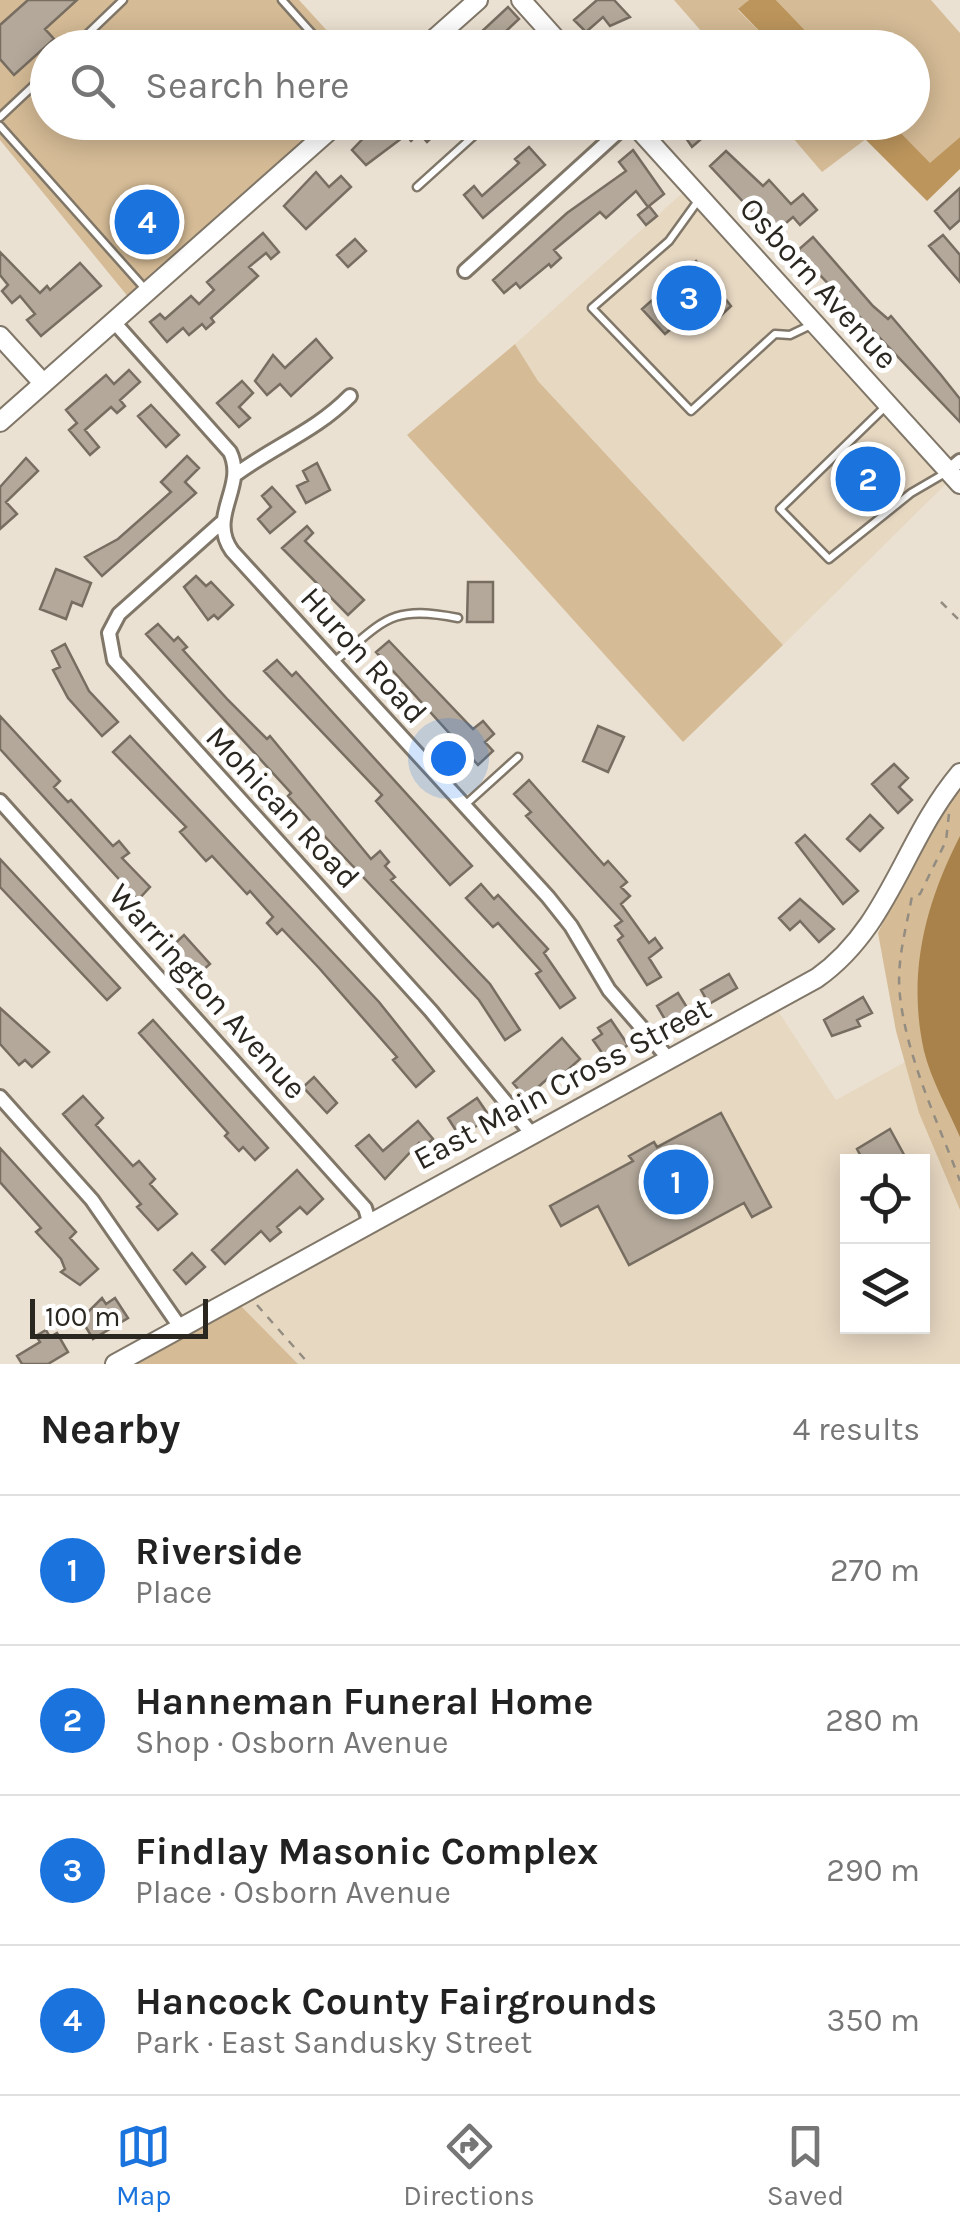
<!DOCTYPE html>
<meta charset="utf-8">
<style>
:root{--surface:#fff;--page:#f6f6f6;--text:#222;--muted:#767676;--line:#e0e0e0;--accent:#1b74dd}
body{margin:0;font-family:Karla,sans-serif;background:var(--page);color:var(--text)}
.controls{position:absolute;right:30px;bottom:30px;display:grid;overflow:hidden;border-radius:0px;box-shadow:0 5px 25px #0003}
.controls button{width:90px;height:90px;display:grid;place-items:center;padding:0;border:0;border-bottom:2px solid var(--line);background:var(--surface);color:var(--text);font:50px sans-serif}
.scale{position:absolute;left:30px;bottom:25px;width:178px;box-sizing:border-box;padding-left:10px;border:5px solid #2a2620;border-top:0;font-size:28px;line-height:35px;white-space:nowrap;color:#2a2620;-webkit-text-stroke:8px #fff;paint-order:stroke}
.you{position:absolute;left:448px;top:758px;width:35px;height:35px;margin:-25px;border:8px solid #fff;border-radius:50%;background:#1a73e8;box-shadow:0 0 0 15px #1a73e833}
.badge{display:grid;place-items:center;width:65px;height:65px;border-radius:50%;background:var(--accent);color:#fff;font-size:32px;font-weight:700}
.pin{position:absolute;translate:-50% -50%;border:5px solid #fff;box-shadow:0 2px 10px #0006}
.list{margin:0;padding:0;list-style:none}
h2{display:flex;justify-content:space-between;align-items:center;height:130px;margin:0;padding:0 40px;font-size:42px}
h2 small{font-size:32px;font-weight:400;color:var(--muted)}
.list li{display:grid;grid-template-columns:65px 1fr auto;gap:30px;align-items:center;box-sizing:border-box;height:150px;padding:0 40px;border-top:2px solid var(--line)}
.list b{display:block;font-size:38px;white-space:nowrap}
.list p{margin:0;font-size:32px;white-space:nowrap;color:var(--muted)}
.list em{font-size:32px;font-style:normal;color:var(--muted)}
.icon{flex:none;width:55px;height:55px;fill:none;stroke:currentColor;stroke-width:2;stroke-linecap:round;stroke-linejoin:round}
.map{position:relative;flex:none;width:960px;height:1364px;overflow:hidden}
.search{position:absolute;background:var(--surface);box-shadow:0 5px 25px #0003;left:30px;right:30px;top:30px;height:110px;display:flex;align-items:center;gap:25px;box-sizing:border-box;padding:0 35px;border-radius:55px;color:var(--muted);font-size:38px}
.sheet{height:730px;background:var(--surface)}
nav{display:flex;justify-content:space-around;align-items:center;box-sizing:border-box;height:140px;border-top:2px solid var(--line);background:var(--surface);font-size:28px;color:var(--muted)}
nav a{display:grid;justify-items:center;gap:5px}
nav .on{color:var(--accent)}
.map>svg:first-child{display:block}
.built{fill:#e7d8c2;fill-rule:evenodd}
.green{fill:#d5bb96}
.forest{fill:#bc955c}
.water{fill:#a8824a}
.building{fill:#b3a89a;stroke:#776d60;stroke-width:2.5}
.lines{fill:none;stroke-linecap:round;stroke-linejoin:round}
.lane-casing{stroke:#807769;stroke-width:11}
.street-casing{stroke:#807769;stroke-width:18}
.secondary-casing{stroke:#807769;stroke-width:22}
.path{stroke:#938c81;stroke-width:2.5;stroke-dasharray:8 8;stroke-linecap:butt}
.lane{stroke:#fff;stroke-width:6}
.street{stroke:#fff;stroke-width:12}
.secondary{stroke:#fff;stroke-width:18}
.labels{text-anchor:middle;stroke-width:10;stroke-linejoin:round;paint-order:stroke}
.street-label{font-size:32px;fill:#2a2620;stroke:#fff}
</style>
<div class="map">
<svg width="960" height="1364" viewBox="0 0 960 1364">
<rect width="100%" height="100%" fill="#ebe1d2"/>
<!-- built -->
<path class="built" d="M690,186L953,477L783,645L538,381L515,344Z
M773,1003L836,1100L905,1062L919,1113L960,1210V1364H298L232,1297ZM848,1162H922V1326H848Z"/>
<!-- green -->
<path class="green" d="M0,0H299L342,47L48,48V122L339,123L134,304L0,140Z
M674,0H749L738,10L775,47H715Z
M776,0H931L960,33V137L930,164L891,123L912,122V48L821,47Z
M780,123H849L866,139L822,172Z
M515,344L538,381L783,645L683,742L407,435Z
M960,787V1210L919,1113L896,1031L878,933L921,843Z
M236,1301L298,1364H126Z"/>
<!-- forest -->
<path class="forest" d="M749,0H776L821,47H775L738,9Z
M849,123H891L930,163L960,137V169L927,201Z"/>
<!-- water -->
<path class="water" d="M960,836V1137C948,1109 931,1080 924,1051C907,974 925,904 960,836Z"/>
<!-- building -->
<path class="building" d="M28,0H77L45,29L54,39L14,75L0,59V25Z
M597,0H614L630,17L610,26L603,17L586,32L574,20Z
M508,7L519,19L504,33L510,39L501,48H464Z
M379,122H412L419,131L429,122L438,132L427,142L419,133L411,141L406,135L366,165L352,150Z
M675,122H699L708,133L692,147Z
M529,147L545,165L483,218L464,195L474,186L482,196L519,163L515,159Z
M633,150L664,194L649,206L657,216L646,225L638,215L648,207L636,191L606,218L600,212L554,250L561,258L551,267L549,264L520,288L516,283L504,293L493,280L567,213L626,171L619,162Z
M726,151L763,186L769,180L791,204L803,194L817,210L800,225L793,217L773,234L710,166Z
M316,172L329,187L341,176L351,187L306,229L284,206Z
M960,188V220L950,229L935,211Z
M263,233L279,252L271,259L266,253L249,267L258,276L211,318L214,322L206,329L202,324L189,335L183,328L167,342L150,322L160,314L165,319L191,296L199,304L214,290L207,282Z
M943,235L960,255V282L929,246Z
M813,237L873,306L888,319L891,316L941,375L960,399V422L797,251Z
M355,239L366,251L348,267L337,255Z
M0,252L40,293L47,286L50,290L80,263L101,286L41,336L27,320L35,314L20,296L12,303L2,291L8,285L0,275Z
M696,261L731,306L712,324L697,307L665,334L642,309Z
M316,339L332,358L291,396L280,384L267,395L255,381L273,355L285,368Z
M129,370L140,382L120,400L125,406L117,413L111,407L85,430L99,447L90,455L69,430L77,423L66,410L106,375L114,384Z
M242,381L253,393L239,407L250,418L239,427L217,403Z
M151,405L179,435L166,447L138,416Z
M860,449L871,461L875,458L894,486L881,498L875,492L867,500L841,472Z
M187,456L199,468L185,482L196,493L102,576L85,557L118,539L171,492L161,482Z
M26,458L38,471L6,502L17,514L0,529V487Z
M317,463L330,490L306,503L297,486L308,481L303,471Z
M272,487L295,512L270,533L258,519L271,507L262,496Z
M307,526L313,533L305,541L364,600L348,615L282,548Z
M56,569L91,583L82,606L72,602L66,619L40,609Z
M196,576L206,586L211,582L233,605L218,619L214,615L208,620L184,587Z
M468,582H493V622H467Z
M158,624L174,641L178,637L187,647L183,650L228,700L267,739L270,736L371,859L380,851L389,862L385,866L395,877L391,880L490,984L520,1030L505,1040L479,1000L315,826L288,796L291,793L146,634Z
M389,641L473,729L483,721L494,734L485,742L493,751L478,765L376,652Z
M65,644L89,691L118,722L102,736L68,698L53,670L60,667L52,651Z
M277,660L292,676L296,672L472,866L450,885L376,801L382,795L264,671Z
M0,716L60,781L54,787L68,802L71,800L113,846L119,841L129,853L122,858L150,887L138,900L0,749Z
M598,726L624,737L608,772L583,761Z
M130,736L379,1002L434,1071L416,1087L393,1060L397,1057L319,968L282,929L277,934L267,923L273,917L250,891L247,894L212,856L206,861L180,832L186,827L113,752Z
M894,764L908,778L899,787L912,800L898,813L872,784Z
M529,780L604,865L608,861L627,882L621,887L630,896L621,904L649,943L655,938L662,948L649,958L661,977L647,985L618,940L623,936L615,926L622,921L526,816L531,812L514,794Z
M870,815L883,828L860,851L847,839Z
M805,835L858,891L843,904L796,843Z
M0,859L120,988L107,1000L0,887Z
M481,884L494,899L498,895L548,949L544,953L575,998L560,1008L536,974L541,971L498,923L493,927L466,898Z
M800,899L834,929L819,942L800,921L790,930L779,918Z
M184,935L210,964L195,977L170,948Z
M729,974L737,988L709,1004L701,990Z
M678,993L691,1014L670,1028L657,1006Z
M863,997L872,1013L857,1020L860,1026L832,1036L824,1020Z
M0,1008L49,1052L32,1067L25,1060L19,1065L0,1044Z
M153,1020L268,1148L255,1160L243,1147L239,1151L225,1136L228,1133L139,1033Z
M611,1020L628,1045L607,1060L593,1040L602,1034L598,1028Z
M562,1038L580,1059L561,1076L556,1071L526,1098L513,1083Z
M314,1077L337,1103L327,1113L303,1087Z
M83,1096L103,1118L96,1125L133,1166L139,1161L155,1179L150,1184L177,1214L158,1230L137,1207L141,1204L63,1114Z
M477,1098L490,1117L460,1137L448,1118Z
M721,1113L771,1207L752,1217L744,1203L629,1265L598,1206L561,1226L550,1206L633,1161L629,1156L654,1142L657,1147Z
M418,1121L433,1139L423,1148L419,1143L385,1179L356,1146L369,1135L383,1151Z
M890,1129L908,1162H864L857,1149Z
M0,1148L76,1232L70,1238L98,1269L80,1285L61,1272L65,1269L61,1259L36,1232L41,1228L0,1182Z
M297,1170L323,1199L307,1214L300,1207L277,1227L281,1232L270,1241L261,1231L225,1264L212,1250Z
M192,1253L205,1267L186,1284L174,1270Z
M102,1298L106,1304L115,1298L128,1318L93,1339L81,1319Z
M46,1330L50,1337L57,1333L68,1352L48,1364H22L17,1356L40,1342L36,1336Z"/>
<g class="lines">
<defs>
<path id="lane" d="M282,0L325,48
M73,48L123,0
M0,117L48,72
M0,126L147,291
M417,187L489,122
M700,198L669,241L592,308L691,411L775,334L790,335L813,324
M884,408L780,509L829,559L911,493L947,472
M334,662C384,621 390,604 458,618
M465,805L518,757"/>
<path id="street" d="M465,271L629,122
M114,322L230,452C247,487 207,516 232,551L548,897L571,926L609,990L669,1059
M948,471L960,461
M235,475C274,446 316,431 350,396
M221,523L119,614L109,633L114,660L431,1011L531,1133
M0,801L365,1208L369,1221
M0,1097L92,1200L180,1327"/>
<path id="secondary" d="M521,0L564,48
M424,48L478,0
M632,122L960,484
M0,336L43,383
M0,422L339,122
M115,1364L817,978C890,926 903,841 960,773"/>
</defs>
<!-- lane casing -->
<use href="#lane" class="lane-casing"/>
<!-- street casing -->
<use href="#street" class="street-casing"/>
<!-- secondary casing -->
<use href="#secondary" class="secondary-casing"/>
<!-- path -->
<path class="path" d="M941,602L960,621
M949,814L946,841L920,894L912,896C906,930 896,962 900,996C907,1059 938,1122 960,1181
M257,1305L309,1364"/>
<!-- lane -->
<use href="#lane" class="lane"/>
<!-- street -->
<use href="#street" class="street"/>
<!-- secondary -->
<use href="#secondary" class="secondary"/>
</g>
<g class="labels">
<!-- street labels -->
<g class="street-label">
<text transform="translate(819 283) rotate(48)" y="11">Osborn Avenue</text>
<text transform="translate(364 655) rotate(48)" y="11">Huron Road</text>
<text transform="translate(283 807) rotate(47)" y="11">Mohican Road</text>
<text transform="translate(208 991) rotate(48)" y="11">Warrington Avenue</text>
<text transform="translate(562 1083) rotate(-28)" y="11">East Main Cross Street</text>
</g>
</g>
</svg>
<div class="controls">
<button><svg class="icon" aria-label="locate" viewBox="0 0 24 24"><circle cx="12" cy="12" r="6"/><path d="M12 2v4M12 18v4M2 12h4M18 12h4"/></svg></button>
<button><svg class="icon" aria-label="layers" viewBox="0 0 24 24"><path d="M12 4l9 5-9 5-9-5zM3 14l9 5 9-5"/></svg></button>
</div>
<div class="scale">100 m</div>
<div class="you"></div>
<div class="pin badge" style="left:676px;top:1182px">1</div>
<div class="pin badge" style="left:868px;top:479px">2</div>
<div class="pin badge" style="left:689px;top:298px">3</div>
<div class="pin badge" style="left:147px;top:222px">4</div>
<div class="search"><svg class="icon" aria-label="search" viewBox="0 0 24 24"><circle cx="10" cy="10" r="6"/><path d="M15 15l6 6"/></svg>Search here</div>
</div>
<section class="sheet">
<h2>Nearby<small>4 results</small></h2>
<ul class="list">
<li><span class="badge">1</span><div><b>Riverside</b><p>Place</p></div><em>270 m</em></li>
<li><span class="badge">2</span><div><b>Hanneman Funeral Home</b><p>Shop · Osborn Avenue</p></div><em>280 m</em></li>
<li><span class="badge">3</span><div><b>Findlay Masonic Complex</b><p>Place · Osborn Avenue</p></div><em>290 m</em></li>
<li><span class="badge">4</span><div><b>Hancock County Fairgrounds</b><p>Park · East Sandusky Street</p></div><em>350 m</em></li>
</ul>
</section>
<nav>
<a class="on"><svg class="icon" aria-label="map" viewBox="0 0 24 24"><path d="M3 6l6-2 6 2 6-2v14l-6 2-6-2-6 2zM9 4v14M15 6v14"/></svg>Map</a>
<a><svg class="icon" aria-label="directions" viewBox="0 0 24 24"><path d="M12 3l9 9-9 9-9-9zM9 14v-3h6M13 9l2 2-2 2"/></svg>Directions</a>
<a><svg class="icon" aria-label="saved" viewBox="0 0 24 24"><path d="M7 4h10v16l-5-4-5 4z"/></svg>Saved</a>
</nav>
